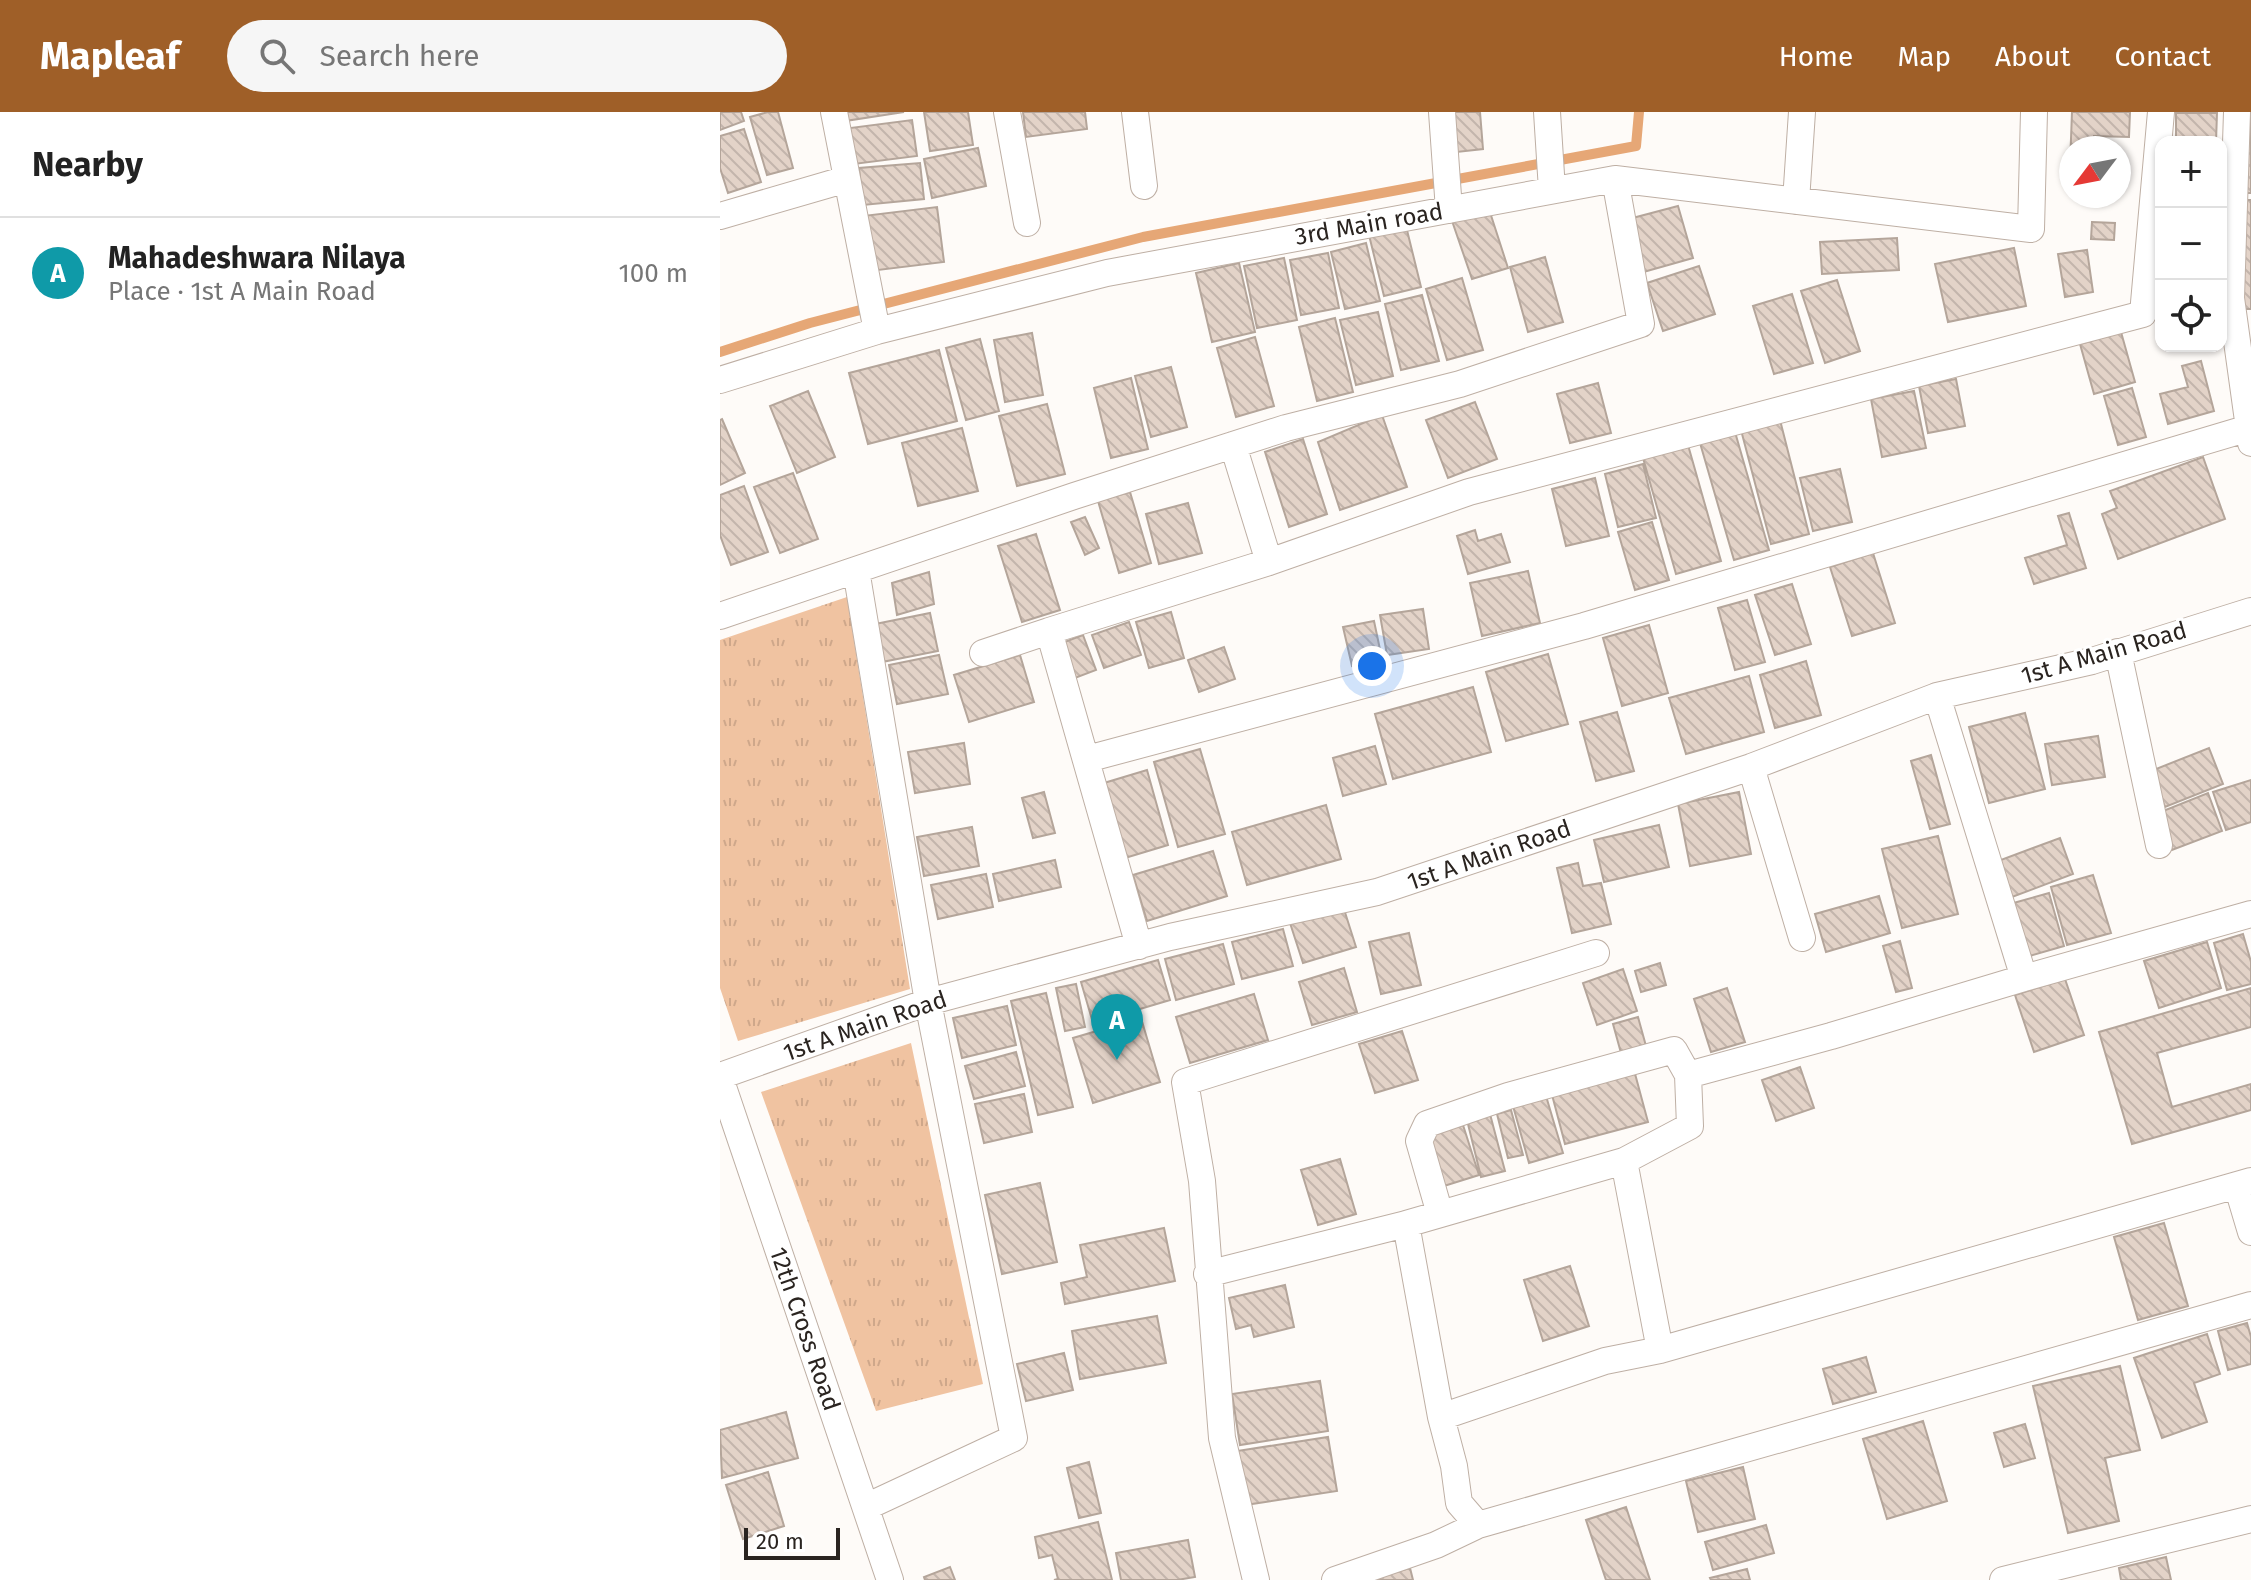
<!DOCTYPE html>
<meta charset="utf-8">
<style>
:root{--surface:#fff;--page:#f6f6f6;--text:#222;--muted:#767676;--line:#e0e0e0;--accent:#9f5f28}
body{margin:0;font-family:"Fira Sans",sans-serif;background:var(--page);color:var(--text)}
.controls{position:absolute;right:24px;top:24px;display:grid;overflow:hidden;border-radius:16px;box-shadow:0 2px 6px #0004}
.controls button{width:72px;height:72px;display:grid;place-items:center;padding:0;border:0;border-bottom:2px solid var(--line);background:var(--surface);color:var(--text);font:40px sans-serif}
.compass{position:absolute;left:1339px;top:24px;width:72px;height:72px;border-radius:50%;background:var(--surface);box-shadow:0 2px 6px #0004;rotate:238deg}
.scale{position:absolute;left:24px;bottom:20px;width:96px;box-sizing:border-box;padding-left:8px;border:4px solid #2a2420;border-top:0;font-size:22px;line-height:28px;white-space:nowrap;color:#2a2420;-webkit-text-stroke:6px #fff;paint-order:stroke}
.you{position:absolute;left:652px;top:554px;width:28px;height:28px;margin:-20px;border:6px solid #fff;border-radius:50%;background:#1a73e8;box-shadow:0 0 0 12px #1a73e833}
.badge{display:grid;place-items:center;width:52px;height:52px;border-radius:50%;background:var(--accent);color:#fff;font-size:26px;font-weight:700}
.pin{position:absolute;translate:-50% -66px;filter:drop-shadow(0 2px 4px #0008)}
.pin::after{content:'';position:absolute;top:42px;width:28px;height:24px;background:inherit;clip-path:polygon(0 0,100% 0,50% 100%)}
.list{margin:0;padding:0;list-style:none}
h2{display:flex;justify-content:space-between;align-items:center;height:104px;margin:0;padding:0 32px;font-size:34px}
h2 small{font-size:26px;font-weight:400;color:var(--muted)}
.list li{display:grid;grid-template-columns:52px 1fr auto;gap:24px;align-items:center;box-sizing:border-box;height:112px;padding:0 32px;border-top:2px solid var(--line)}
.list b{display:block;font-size:30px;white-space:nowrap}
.list p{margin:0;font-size:26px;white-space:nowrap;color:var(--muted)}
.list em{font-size:26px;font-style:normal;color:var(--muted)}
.icon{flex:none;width:44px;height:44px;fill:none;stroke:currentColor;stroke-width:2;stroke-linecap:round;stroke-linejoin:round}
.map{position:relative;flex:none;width:1531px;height:1468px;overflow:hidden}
header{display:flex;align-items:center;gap:48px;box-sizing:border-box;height:112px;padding:0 40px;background:var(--accent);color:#fff}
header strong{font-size:38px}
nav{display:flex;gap:44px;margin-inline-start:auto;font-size:28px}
.search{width:560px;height:72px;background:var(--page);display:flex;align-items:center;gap:20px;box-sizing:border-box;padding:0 28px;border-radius:44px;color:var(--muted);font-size:30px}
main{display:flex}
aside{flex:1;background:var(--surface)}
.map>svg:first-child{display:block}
.park{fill:url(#park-tufts)}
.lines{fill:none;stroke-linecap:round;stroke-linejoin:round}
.stream{stroke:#e6a776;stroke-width:10}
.building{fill:url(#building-back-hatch);stroke:#b4a59a;stroke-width:2}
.street-casing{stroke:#beafa4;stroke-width:28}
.street{stroke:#fff;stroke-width:26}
.labels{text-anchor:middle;stroke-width:6;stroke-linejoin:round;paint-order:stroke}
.street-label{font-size:24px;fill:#2a2420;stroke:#fff}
</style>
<header>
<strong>Mapleaf</strong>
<div class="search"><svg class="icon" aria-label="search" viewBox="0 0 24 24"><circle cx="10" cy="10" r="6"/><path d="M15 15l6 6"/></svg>Search here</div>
<nav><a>Home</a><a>Map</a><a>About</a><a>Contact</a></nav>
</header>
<main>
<aside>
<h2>Nearby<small></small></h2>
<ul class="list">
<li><span class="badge" style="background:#0f9aa8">A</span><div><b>Mahadeshwara Nilaya</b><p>Place · 1st A Main Road</p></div><em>100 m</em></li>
</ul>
</aside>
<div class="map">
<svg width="1531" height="1468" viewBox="0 0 1531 1468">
<defs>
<pattern id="park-tufts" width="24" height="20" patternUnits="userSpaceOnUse" patternTransform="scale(2)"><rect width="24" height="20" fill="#f0c3a1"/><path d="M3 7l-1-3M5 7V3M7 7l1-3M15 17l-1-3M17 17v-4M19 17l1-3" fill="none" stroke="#cea78a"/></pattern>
<pattern id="building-back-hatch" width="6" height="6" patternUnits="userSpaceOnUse" patternTransform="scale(2)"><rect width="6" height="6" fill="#e3d3c8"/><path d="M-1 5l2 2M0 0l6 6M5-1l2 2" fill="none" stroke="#c3b5ac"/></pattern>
</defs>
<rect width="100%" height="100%" fill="#fefbf8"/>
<!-- park -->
<path class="park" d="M127,485L190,877L18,929L0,876V528Z
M191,931L263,1272L156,1299L41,980Z"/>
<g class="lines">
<!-- stream -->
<path class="stream" d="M0,240L90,211L423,125L916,34L919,0"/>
</g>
<!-- building -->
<path class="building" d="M0,0H21L24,9L0,18Z
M48,0H58L73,56L47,63L30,5Z
M123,0H184L125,9Z
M204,0H248L253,33L210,39Z
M303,0H365L367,17L306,25Z
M733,0H760L763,37L737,40Z
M1352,0H1410L1409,25L1374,24V36H1351V80H1349Z
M1525,0H1531V81H1524Z
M1456,1H1497L1496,30H1456Z
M192,8L197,44L134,52L130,16Z
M24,17L41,70L8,81L0,56V24Z
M258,36L266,74L212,86L204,47Z
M200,51L204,87L143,93L139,56Z
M1517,88H1531V197H1518Z
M768,94L788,156L752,167L731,106Z
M958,94L973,146L920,161L905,108Z
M217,95L224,150L150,159L143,104Z
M685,110L701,175L664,184L648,119Z
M1372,110L1395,111L1394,128L1371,127Z
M1177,126L1179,158L1102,162L1100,130Z
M646,131L660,189L625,197L611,140Z
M1294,136L1306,194L1228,210L1215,152Z
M1367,138L1373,180L1345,185L1338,142Z
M608,141L619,196L581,203L570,148Z
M825,145L843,210L808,220L790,155Z
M564,146L577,208L537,216L524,154Z
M519,151L535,220L492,230L476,161Z
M979,154L995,202L943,219L927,171Z
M742,166L763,238L727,248L706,177Z
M1117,168L1140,239L1105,251L1081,179Z
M1072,182L1093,251L1054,262L1033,194Z
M702,183L719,249L681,258L665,192Z
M658,200L673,264L636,273L620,208Z
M615,206L633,280L597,289L579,215Z
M1401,220L1415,270L1374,282L1360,232Z
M312,221L323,283L285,290L274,228Z
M535,225L554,294L516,305L497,236Z
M260,227L279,299L246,308L226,236Z
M219,238L237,309L148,332L129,261Z
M1481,249L1494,299L1448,312L1440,282L1468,275L1462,254Z
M451,255L467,315L431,325L415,264Z
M411,266L428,337L391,346L374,276Z
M1236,267L1245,314L1208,321L1199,274Z
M878,271L891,321L850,331L837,282Z
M1412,276L1426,325L1398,333L1384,284Z
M88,279L115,345L77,361L50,294Z
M1194,279L1206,336L1162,345L1151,287Z
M755,290L777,347L728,366L706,308Z
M327,292L345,362L297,374L279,304Z
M662,303L687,375L620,398L598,330Z
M2,307L25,361L0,373V308Z
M1060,308L1089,422L1051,432L1021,318Z
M242,316L258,379L198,394L182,331Z
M1015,320L1049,438L1014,448L980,331Z
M583,327L607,402L569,415L545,340Z
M968,333L1001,449L956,462L923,346Z
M1483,345L1505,407L1398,447L1382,402L1397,396L1390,379Z
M923,352L936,406L898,415L885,362Z
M1120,357L1132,410L1093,419L1080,366Z
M73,361L98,427L60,441L34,375Z
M875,366L889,424L846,434L832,377Z
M24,374L48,440L11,453L0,423V383Z
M410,380L431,451L399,461L378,389Z
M468,391L482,441L439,452L426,402Z
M1349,401L1366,456L1314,472L1305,446L1347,433L1338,404Z
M365,405L379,436L365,443L351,410Z
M932,410L949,468L915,478L898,420Z
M755,418L758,429L781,422L790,450L748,462L737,424Z
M316,422L340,498L302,510L278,434Z
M1153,441L1175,511L1132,524L1110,455Z
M808,459L820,511L762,524L750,471Z
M209,460L214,492L177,503L172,471Z
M1072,472L1091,532L1055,543L1035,483Z
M1027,488L1045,550L1015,558L998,496Z
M703,497L709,537L667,543L660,503Z
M451,500L464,546L429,556L416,510Z
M210,501L218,539L162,550L155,512Z
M654,509L662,547L632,554L623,515Z
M409,510L421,543L384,556L372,523Z
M929,513L948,581L902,594L883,526Z
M363,523L376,558L347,569L334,534Z
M504,535L515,567L479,580L468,548Z
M828,542L848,612L786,629L766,560Z
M219,543L228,582L177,592L169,553Z
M300,543L314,590L249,610L234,563Z
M1086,549L1101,603L1055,616L1040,563Z
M1029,564L1044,620L966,642L949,586Z
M753,575L771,640L673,667L655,602Z
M897,600L914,659L876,669L860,610Z
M1305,601L1325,677L1269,691L1249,615Z
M1378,624L1385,665L1332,673L1325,632Z
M244,631L250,672L195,681L188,640Z
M655,634L666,672L623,684L613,646Z
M1489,636L1503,672L1445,695L1431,659Z
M480,637L505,722L458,735L434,650Z
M1211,643L1230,712L1210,717L1191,649Z
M427,658L448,733L405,746L384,671Z
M1531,668V710L1506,718L1493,680Z
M324,680L335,721L313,726L302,686Z
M1019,680L1031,742L970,754L958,692Z
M1488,681L1502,719L1452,738L1438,701Z
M606,693L621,747L527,773L512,720Z
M939,713L949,755L884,770L874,728Z
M252,715L259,754L204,764L197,725Z
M1218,724L1238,802L1182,816L1162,737Z
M1340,726L1353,762L1292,785L1278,749Z
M493,739L507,784L427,809L413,763Z
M335,748L341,775L279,789L273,762Z
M858,751L863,774L881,771L891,812L852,821L837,756Z
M266,762L273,795L218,807L211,773Z
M1373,763L1391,821L1347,833L1331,775Z
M1329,781L1344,834L1306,845L1290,792Z
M1159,784L1170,821L1106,840L1095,802Z
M623,794L636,835L583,851L570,811Z
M563,817L573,854L522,867L512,830Z
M689,821L701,873L661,882L649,830Z
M1523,822L1531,850V872L1507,878L1494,831Z
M1180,829L1192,876L1176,880L1163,834Z
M1487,830L1501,876L1439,896L1424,849Z
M503,832L514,872L456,888L445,847Z
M438,848L450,888L373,911L361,870Z
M940,851L946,873L921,880L915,859Z
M624,856L637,900L592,913L579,870Z
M903,857L917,899L877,913L863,871Z
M1345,867L1364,923L1314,940L1295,883Z
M356,872L365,915L345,919L336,876Z
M1007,876L1025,930L991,940L974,887Z
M1531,876V915L1437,941L1452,995L1531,972V998L1412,1032L1379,920Z
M326,881L353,995L318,1003L291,889Z
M534,882L548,928L470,951L456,905Z
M287,894L296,933L242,946L233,906Z
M918,905L926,934L901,941L893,912Z
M421,906L440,970L373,991L353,926Z
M682,919L698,968L655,981L639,932Z
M296,940L305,974L254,987L245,954Z
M1080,955L1094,996L1056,1009L1042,968Z
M914,958L928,1010L845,1032L831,979Z
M304,982L312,1020L264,1031L255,992Z
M826,984L843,1041L809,1051L793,994Z
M791,998L803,1043L788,1046L777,1002Z
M770,1002L785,1059L761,1065L747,1008Z
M743,1013L759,1063L724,1074L708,1023Z
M620,1047L636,1102L598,1113L581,1058Z
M320,1071L337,1150L282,1162L265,1083Z
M1444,1111L1468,1194L1418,1208L1394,1125Z
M444,1116L455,1169L345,1192L341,1171L367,1165L360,1133Z
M850,1154L869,1214L823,1229L804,1168Z
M565,1173L574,1215L534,1225L531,1213L516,1217L509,1186Z
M437,1204L446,1251L360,1267L352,1219Z
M1527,1211L1531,1225V1252L1508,1258L1498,1219Z
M1487,1222L1500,1262L1474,1271L1487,1310L1442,1326L1414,1246Z
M344,1241L353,1278L306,1289L297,1252Z
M1146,1245L1156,1280L1113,1292L1103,1257Z
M1400,1254L1420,1338L1385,1346L1399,1409L1348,1421L1313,1274Z
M600,1269L608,1319L520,1333L512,1282Z
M66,1300L78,1346L2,1366L0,1318Z
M1203,1309L1227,1389L1167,1407L1143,1327Z
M1305,1312L1315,1346L1284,1355L1274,1321Z
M608,1325L617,1379L525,1393L517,1339Z
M369,1350L381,1401L359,1406L347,1356Z
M1023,1355L1035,1407L978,1420L966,1369Z
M48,1360L64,1414L23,1427L6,1373Z
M906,1395L930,1468H886L866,1408Z
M378,1410L392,1468H334L338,1467L332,1443L319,1446L315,1425Z
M1046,1413L1054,1441L993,1458L985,1430Z
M468,1428L475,1465L457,1468H401L396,1441Z
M1446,1445L1451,1468H1401L1399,1456Z
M230,1455L235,1468H205L204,1465Z
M690,1456L693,1468H647Z
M1027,1457L1030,1468H991L990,1466Z"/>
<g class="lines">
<defs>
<path id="street" d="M114,0L157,219
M287,0L307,111
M415,0L424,74
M722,0L729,98
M827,0L832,78
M1517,0L1511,186L1529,316
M1076,89L1082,0
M0,104L127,67
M0,268L157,219L387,161L895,67L1311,117L1314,0
M513,333L549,450
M136,458L208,890L294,1326L146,1395
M0,504L354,384L566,316L740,272L921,212L895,67
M1398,540L1439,733
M263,541L329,519
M1217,584L1304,866L1531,802
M367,647L864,514L1529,316L1531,331
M1031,655L1082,826
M419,834L329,519L549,450L749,380L1423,202L1441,0
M0,964L208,890L450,825L657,780L1031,655L1217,584L1372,549L1531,499
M0,966L170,1468
M904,1049L970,1014L968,963
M1517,1073L1531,1120
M720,1102L699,1029L707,1012L788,984L954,938L968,963L1111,924L1304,866
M487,1162L686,1112
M721,1305L686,1112L904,1049L940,1238
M758,1413L1531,1193
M536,1468L502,1326L482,1069L465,970L876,841
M615,1468L716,1433L758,1413L739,1391L734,1354L721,1305L885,1249L940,1238L1531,1069
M1283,1468L1531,1407"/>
</defs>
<!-- street casing -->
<use href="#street" class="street-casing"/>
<!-- street -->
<use href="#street" class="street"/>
</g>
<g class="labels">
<!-- street labels -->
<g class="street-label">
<text transform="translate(649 112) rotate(-10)" y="8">3rd Main road</text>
<text transform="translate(1384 541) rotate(-16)" y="8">1st A Main Road</text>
<text transform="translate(769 743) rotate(-19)" y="8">1st A Main Road</text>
<text transform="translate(145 914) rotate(-19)" y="8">1st A Main Road</text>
<text transform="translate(85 1217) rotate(71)" y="8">12th Cross Road</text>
</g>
</g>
</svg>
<div class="controls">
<button>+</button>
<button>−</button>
<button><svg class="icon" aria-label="locate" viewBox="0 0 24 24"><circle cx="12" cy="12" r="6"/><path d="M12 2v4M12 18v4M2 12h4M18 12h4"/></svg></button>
</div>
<svg class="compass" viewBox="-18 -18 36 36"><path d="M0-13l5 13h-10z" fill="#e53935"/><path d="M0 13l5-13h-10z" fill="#767676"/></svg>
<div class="scale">20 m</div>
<div class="you"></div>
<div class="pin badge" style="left:397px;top:948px;background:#0f9aa8">A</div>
</div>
</main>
